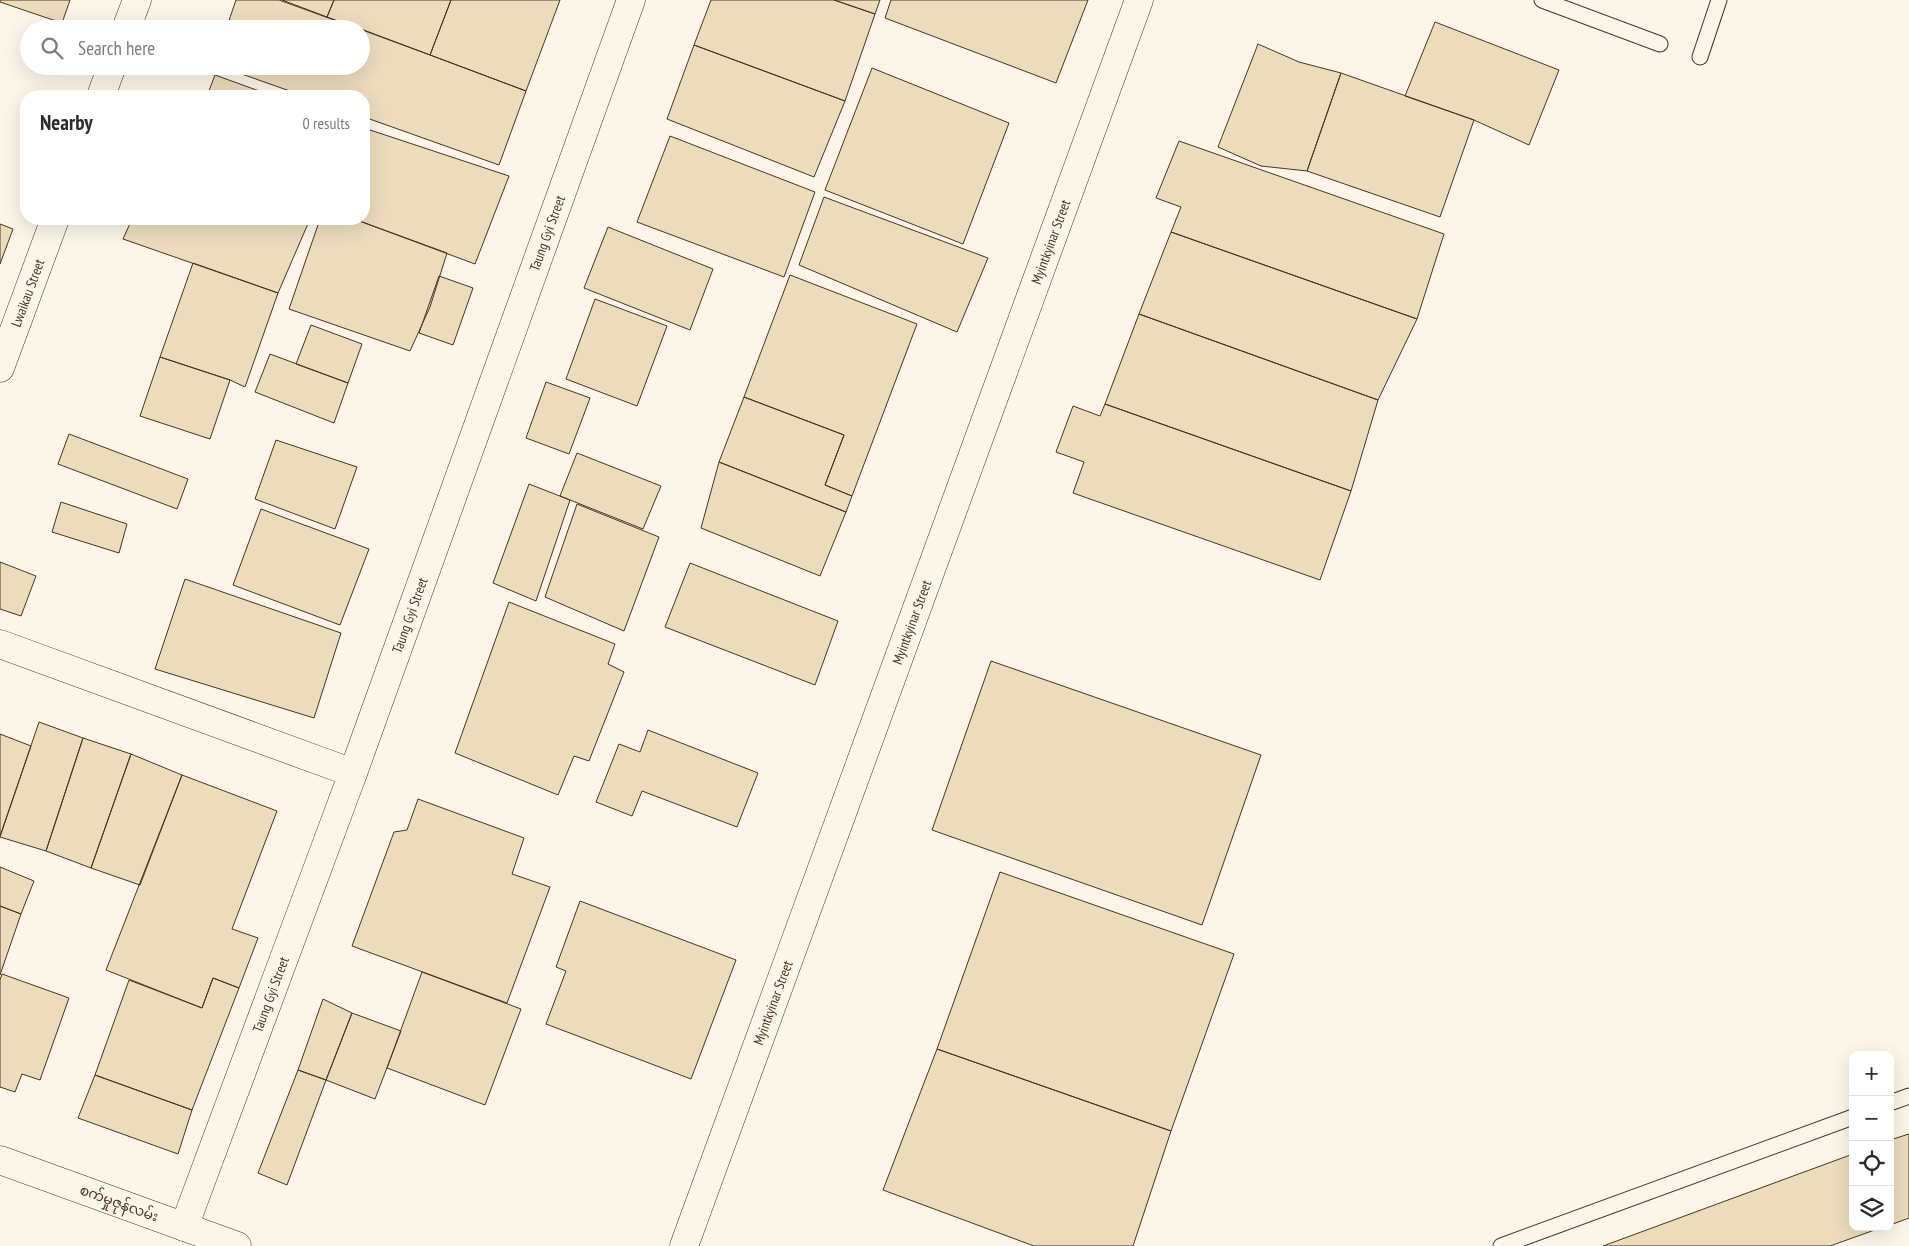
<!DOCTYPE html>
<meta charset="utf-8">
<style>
:root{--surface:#fff;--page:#f7f7f7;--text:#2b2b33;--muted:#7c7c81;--line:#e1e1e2}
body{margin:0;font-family:"PT Sans Narrow","Noto Sans Myanmar",sans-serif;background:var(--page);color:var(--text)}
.controls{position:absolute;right:15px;bottom:15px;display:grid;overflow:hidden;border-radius:10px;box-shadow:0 5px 20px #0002}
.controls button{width:45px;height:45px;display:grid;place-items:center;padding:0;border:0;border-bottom:1px solid var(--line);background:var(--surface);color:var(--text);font:25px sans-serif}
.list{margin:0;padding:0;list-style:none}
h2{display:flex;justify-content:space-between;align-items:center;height:65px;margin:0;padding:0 20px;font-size:21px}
h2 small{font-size:16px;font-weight:400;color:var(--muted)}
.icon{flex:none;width:28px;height:28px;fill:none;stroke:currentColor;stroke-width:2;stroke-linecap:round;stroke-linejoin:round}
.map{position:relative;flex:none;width:1909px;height:1246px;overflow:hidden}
.search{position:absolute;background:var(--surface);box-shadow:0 5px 20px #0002;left:20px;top:20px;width:350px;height:55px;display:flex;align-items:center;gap:12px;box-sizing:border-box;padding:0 18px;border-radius:28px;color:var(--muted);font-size:19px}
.panel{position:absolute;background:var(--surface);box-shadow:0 5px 20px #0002;left:20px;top:90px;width:350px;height:135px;border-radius:20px}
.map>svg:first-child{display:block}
.building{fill:#ecdcbc;stroke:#4a3520}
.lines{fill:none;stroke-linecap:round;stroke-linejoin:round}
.lane-casing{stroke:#4a3520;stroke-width:17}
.street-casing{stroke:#4a3520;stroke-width:29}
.secondary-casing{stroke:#4a3520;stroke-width:29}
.lane{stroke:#fbf6e9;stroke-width:15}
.street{stroke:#fbf6e9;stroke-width:28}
.secondary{stroke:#fbf6e9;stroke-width:28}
.labels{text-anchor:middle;stroke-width:4;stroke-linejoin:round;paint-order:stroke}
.street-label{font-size:14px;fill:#4a3520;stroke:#fbf6e9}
</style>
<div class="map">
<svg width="1909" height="1246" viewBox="0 0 1909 1246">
<rect width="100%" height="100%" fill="#fbf6e9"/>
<!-- building -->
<path class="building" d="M0,0H70L62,23L0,2Z
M236,0H279L359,29H226Z
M282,0H334L327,17Z
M334,0H451L430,55L327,17Z
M451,0H560L526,91L430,55Z
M711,0H834L875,14L845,101L694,45Z
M834,0H880L875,14Z
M891,0H1088L1056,83L885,18Z
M1435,22L1559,70L1529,145L1474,120L1405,96Z
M361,29L526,91L499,165L364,117V96H304L219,66H361Z
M1258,44L1299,62L1341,73L1307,171L1261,166L1218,147Z
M694,45L845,101L814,177L667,119Z
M872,68L1009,123L963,244L825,190Z
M1341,73L1474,120L1440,217L1307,171Z
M215,75L273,96H207Z
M364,128L509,176L475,264L354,219H364Z
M670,136L815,192L784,277L637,222Z
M1179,141L1444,234L1417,319L1171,232L1181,207L1156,198Z
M824,197L988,258L957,332L799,265Z
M132,219H310L278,293L123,239Z
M320,219H354L447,253L430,307L410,351L289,309Z
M0,224L13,229L0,264Z
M608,227L713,269L690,330L584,288Z
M1171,232L1417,319L1378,400L1139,314Z
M193,263L278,293L245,387L230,380L160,357Z
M790,275L917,324L852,496L825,485L844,435L744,397Z
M439,276L473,288L453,345L419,333Z
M595,299L667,326L637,406L566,379Z
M1139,314L1378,400L1351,491L1105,404Z
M311,325L362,344L348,383L296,364Z
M270,354L348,383L334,423L255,392Z
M160,357L230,380L210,439L140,416Z
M546,382L590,398L569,454L526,438Z
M744,397L844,435L825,485L852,496L846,512L719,462Z
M1105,404L1351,491L1320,580L1073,493L1084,462L1056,452L1073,406L1100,416Z
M69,434L188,479L177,509L58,464Z
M276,440L357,467L335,529L255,499Z
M577,453L661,486L643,529L560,496Z
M719,462L846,512L820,576L701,528Z
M529,484L570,500L536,601L493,583Z
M61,502L127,524L119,553L52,532Z
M577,504L659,537L624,631L545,597Z
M261,509L369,549L340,625L233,585Z
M0,562L36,576L21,616L0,609Z
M690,563L838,621L815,685L665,627Z
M185,579L341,633L314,718L155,669Z
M509,602L615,644L608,664L624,672L589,761L574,756L558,795L455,753Z
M991,661L1261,755L1202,925L932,830Z
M39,722L83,738L46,851L0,837Z
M648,730L758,773L737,827L642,791L632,816L596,802L619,744L640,752Z
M0,734L31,746L0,836Z
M83,738L131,754L91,868L46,851Z
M131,754L182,775L140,885L91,868Z
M182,775L277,811L232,929L258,938L239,988L213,978L202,1008L106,970Z
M418,799L524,838L512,874L550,887L507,1003L352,946L394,832L407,830Z
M0,867L34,881L21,914L0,906Z
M1000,872L1234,954L1171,1131L937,1049Z
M580,901L736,960L691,1079L546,1024L566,971L556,967Z
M0,906L21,914L0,975Z
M422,972L521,1009L485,1105L387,1068Z
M2,974L69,998L40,1080L22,1074L15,1092L0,1087V980Z
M213,978L239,988L192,1110L95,1075L129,980L202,1008Z
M323,999L352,1013L326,1080L298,1070Z
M352,1013L401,1031L375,1099L326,1080Z
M937,1049L1171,1131L1133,1246H1034L883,1190Z
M298,1070L326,1080L287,1185L258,1173Z
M95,1075L192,1110L178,1154L78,1118Z
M1909,1134V1218L1890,1225V1140Z
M1853,1154V1227H1883L1830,1246H1603Z"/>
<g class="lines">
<defs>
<path id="lane" d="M1542,0L1660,44
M1700,57L1719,0
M1890,1103L1909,1096
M1501,1246L1853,1117"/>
<g id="street">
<path d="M126,29L137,0"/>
<path d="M101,96L112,66"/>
<path id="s1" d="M0,368L55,219"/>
<path d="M0,644L353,773"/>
<path id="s2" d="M184,1227L353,773L631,0"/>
<path id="s3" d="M684,1246L1139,0"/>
</g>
<path id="secondary" d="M0,1160L237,1246"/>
</defs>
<!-- lane casing -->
<use href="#lane" class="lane-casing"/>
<!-- street casing -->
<use href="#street" class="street-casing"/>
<!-- secondary casing -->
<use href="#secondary" class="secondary-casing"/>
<!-- lane -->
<use href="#lane" class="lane"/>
<!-- street -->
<use href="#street" class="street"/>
<!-- secondary -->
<use href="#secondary" class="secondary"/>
</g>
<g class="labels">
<!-- street labels -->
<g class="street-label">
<text dy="5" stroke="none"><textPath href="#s2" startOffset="1058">Taung Gyi Street</textPath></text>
<text dy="5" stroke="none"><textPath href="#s3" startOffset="1069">Myintkyinar Street</textPath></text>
<text dy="5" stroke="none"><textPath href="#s1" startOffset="80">Lwaikau Street</textPath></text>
<text dy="5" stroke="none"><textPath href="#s2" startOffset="652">Taung Gyi Street</textPath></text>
<text dy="5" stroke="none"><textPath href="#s3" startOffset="664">Myintkyinar Street</textPath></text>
<text dy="5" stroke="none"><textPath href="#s2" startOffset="248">Taung Gyi Street</textPath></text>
<text dy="5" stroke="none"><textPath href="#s3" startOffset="259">Myintkyinar Street</textPath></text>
<text transform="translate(119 1203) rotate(20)" y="5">စက်မှုဇုန်လမ်း</text>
</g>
</g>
</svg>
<div class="controls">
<button>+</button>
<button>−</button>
<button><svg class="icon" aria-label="locate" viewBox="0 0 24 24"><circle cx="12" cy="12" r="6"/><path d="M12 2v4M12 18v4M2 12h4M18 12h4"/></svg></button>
<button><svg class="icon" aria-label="layers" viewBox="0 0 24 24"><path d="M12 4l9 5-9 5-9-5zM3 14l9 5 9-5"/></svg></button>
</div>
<div class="search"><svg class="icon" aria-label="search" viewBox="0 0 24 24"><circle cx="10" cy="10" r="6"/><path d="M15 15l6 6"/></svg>Search here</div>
<section class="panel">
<h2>Nearby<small>0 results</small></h2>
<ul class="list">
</ul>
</section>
</div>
